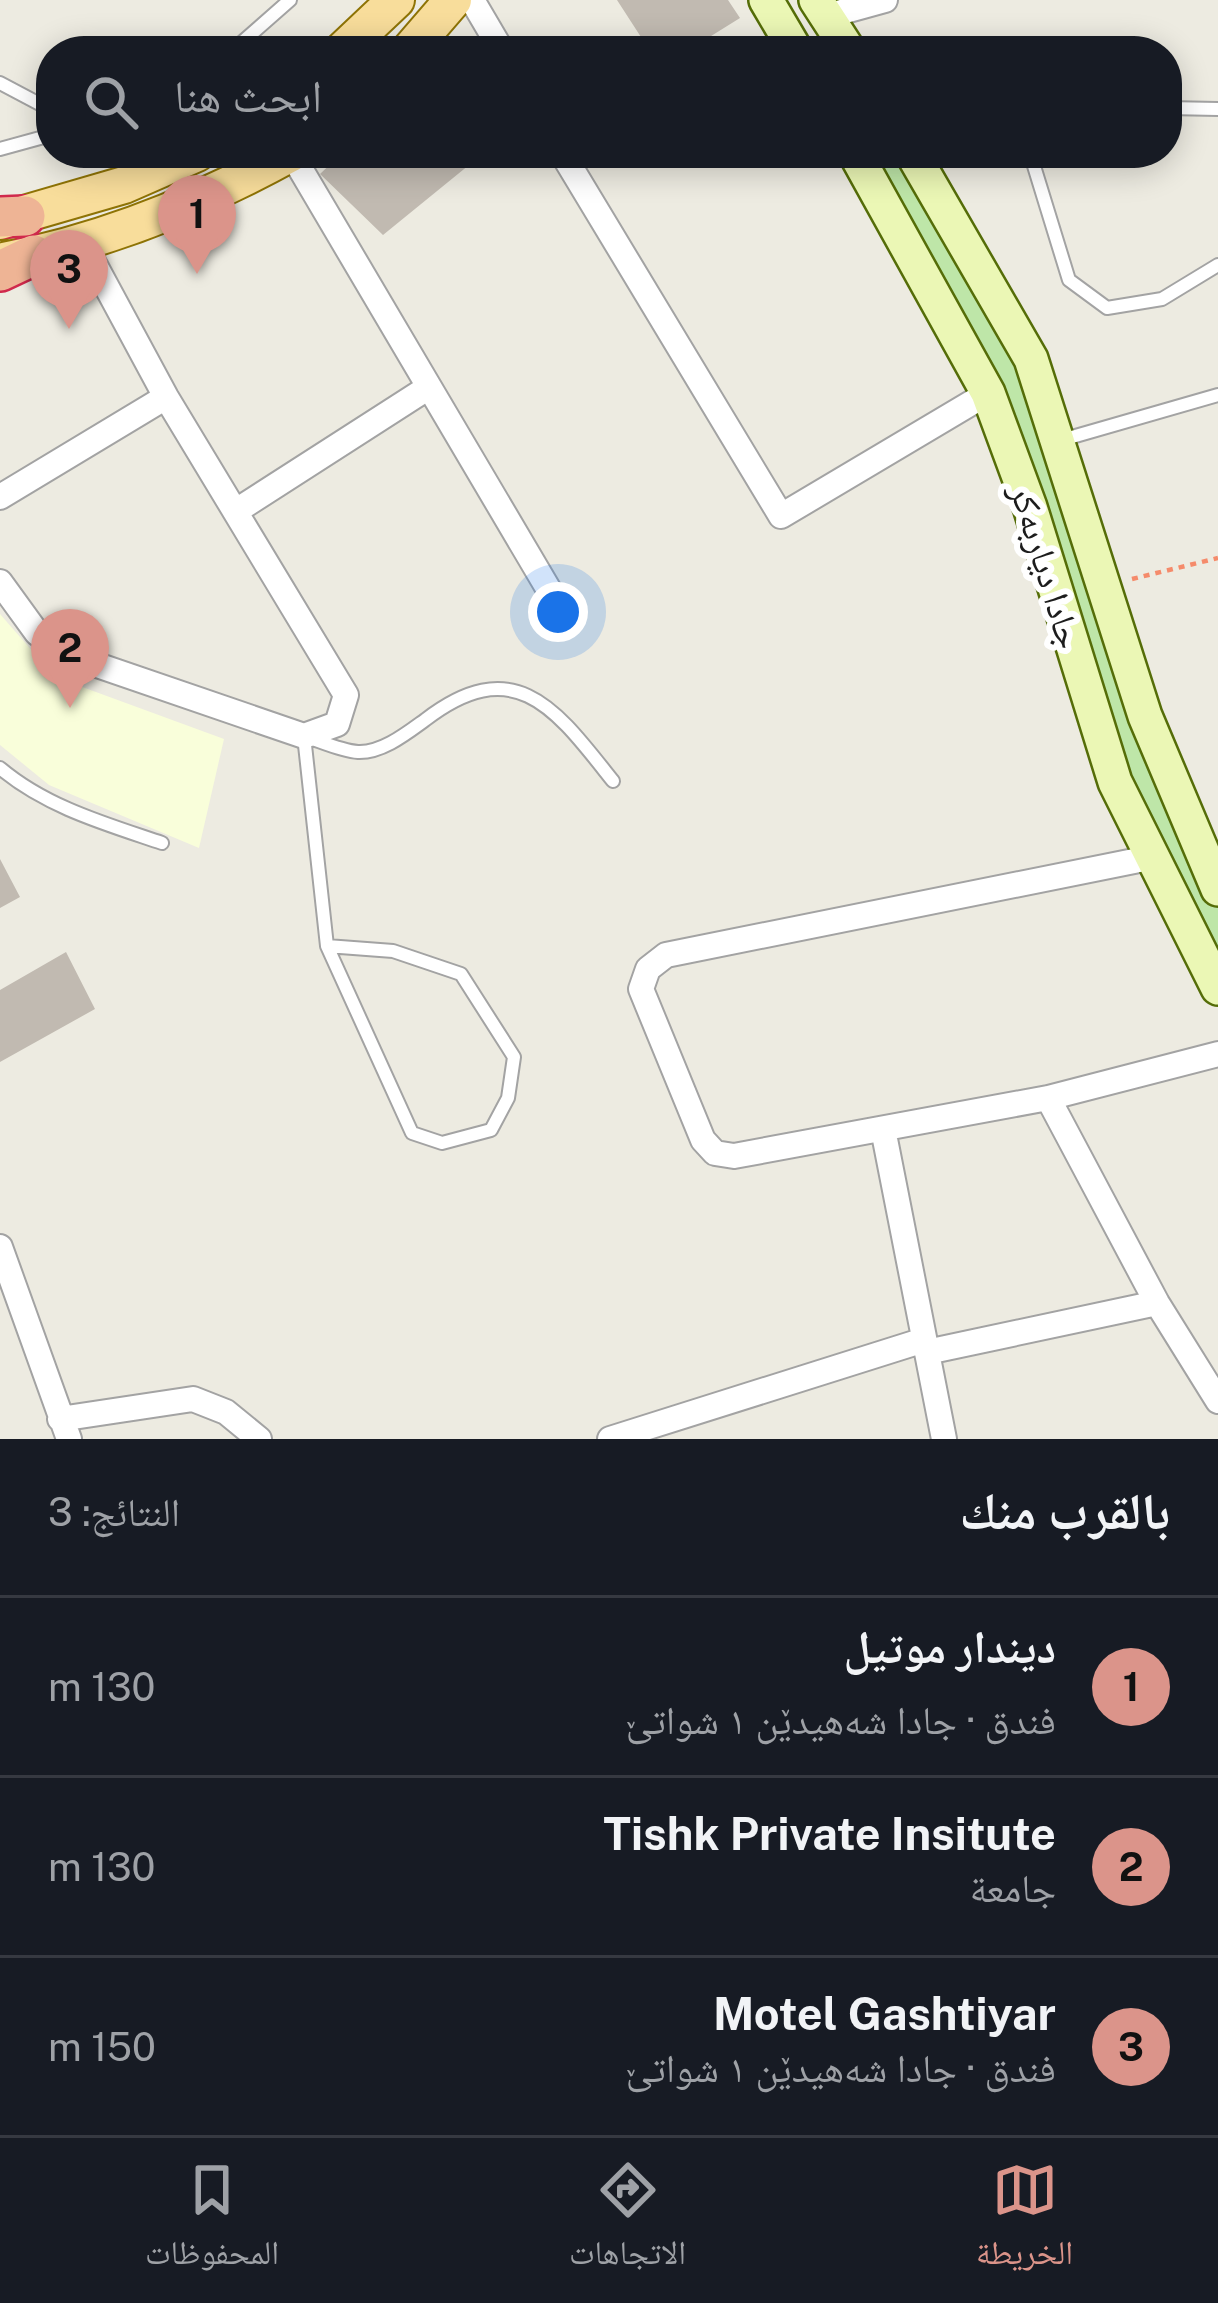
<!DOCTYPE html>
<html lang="ar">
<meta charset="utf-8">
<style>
:root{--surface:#171b24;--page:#242831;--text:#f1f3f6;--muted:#9ea1a6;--line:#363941;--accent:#db948a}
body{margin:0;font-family:"Public Sans","Noto Naskh Arabic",sans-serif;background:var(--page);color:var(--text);direction:rtl}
.you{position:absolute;left:558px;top:612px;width:42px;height:42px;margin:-30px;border:9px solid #fff;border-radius:50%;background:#1a73e8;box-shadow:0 0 0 18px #1a73e833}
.badge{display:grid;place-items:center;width:78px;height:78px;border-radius:50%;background:var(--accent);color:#111;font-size:39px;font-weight:700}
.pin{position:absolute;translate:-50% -99px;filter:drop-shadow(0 3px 6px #0008)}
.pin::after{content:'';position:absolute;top:63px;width:42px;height:36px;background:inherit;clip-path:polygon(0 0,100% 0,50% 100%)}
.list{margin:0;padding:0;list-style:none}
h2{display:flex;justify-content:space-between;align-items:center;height:156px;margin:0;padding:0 48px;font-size:51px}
h2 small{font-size:39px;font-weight:400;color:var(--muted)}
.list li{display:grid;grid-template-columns:78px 1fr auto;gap:36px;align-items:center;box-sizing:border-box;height:180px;padding:0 48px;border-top:3px solid var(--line)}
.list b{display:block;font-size:45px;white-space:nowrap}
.list p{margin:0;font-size:39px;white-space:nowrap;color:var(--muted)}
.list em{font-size:39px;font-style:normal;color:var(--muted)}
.icon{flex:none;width:66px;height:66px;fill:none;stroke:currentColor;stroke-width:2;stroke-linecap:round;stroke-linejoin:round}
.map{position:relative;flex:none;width:1218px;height:1439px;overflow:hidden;direction:ltr}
.search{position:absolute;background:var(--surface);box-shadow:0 6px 30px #0003;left:36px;right:36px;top:36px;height:132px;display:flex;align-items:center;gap:30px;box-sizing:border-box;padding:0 42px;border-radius:48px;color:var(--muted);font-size:45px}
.sheet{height:696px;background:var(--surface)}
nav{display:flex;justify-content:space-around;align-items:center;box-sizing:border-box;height:168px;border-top:3px solid var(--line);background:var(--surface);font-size:33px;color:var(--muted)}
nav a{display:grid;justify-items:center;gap:6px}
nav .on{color:var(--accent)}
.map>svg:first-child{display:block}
.education{fill:#f9feda}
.grass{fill:#bee6a8}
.building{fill:#c1bab1}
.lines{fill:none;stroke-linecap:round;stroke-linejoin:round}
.service-casing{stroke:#a3a3a3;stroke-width:16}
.minor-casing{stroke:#a3a3a3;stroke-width:28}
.secondary-casing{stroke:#556d08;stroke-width:38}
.primary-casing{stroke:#8e7305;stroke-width:40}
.trunk-casing{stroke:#d0294c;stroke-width:44}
.path{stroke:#f58b6b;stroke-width:4.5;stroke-dasharray:6 6;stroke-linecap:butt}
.service{stroke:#fff;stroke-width:12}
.minor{stroke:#fff;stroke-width:24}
.secondary{stroke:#ebf7b5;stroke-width:33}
.primary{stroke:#f8dd9b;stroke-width:36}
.trunk{stroke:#eeb495;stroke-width:39}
.labels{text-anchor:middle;stroke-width:12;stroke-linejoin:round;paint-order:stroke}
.street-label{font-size:36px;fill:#1c1c1c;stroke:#fff}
</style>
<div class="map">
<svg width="1218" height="1439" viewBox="0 0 1218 1439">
<rect width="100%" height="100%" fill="#edebe1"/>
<!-- education -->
<path class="education" d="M0,614L55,677L224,739L199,848L49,785L0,745Z"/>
<!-- grass -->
<path class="grass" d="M855,153H912L1031,359L1218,889V988L1149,858L1030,507Z"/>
<!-- building -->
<path class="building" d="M617,0H728L740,18L687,51H650Z
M342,153H457L469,165L383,235L320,174Z
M0,859L20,897L0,908Z
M66,952L95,1009L0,1062V990Z"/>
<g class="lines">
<defs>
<path id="service" d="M232,51L290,0
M0,83L51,110
M1167,108L1218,109
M0,149L51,135
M1030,153L1069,280L1107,308L1162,299L1218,265
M1058,441L1218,395
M0,768C46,807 106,824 162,843
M327,946L393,951L461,974L514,1057L508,1098L491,1130L442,1143L412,1133L327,946L304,736C320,741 341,751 358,752C382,753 407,733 425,720C516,650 557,711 613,781"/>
<path id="minor" d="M472,0L502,51
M827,16L885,0
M291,153L562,612
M562,153L781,516L988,393
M0,497L166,397
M236,511L429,387
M0,582L37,633L65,654L304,736L337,724L346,695L166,397L83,243
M1149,858L666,955L648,969L641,989L703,1140L715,1153L734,1156L1048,1098L1218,1054
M1048,1098L1157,1303L1218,1401
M883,1129L944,1439
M0,1247L69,1439
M927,1352L1157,1303
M60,1419L193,1399L226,1412L259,1439
M610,1439L924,1340"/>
<path id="secondary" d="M766,0L796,51
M816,0L849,51
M855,153L988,393L1030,507L1115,782L1218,988
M912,153L1031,359L1145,716L1218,889"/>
<path id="primary" d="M342,51L396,0
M409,51L453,0
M0,221L124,185L197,153
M4,261C103,242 202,202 291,153"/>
<path id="trunk" d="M0,217L25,216
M0,271L34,255"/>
</defs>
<!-- service casing -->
<use href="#service" class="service-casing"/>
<!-- minor casing -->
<use href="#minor" class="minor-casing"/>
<!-- secondary casing -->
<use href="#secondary" class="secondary-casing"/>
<!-- primary casing -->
<use href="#primary" class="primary-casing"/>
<!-- trunk casing -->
<use href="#trunk" class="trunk-casing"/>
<!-- path -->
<path class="path" d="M1132,579L1218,558"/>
<!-- service -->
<use href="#service" class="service"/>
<!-- minor -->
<use href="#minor" class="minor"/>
<!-- secondary -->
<use href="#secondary" class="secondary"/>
<!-- primary -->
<use href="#primary" class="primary"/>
<!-- trunk -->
<use href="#trunk" class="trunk"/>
</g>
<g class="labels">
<!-- street labels -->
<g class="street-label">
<text transform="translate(1047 566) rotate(73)" y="13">جادا دیاربه‌كر</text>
</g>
</g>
</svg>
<div class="you"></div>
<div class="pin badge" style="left:197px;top:274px">1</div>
<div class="pin badge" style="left:70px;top:708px">2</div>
<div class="pin badge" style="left:69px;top:329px">3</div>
<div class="search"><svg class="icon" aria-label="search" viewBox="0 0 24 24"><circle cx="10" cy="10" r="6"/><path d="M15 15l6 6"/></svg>ابحث هنا</div>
</div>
<section class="sheet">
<h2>بالقرب منك<small>النتائج: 3</small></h2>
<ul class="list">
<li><span class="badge">1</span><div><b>ديندار موتيل</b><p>فندق · جادا شەهیدێن ١ شواتێ</p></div><em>130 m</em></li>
<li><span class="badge">2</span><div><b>Tishk Private Insitute</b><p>جامعة</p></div><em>130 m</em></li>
<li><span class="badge">3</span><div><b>Motel Gashtiyar</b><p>فندق · جادا شەهیدێن ١ شواتێ</p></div><em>150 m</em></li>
</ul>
</section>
<nav>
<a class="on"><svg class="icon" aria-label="map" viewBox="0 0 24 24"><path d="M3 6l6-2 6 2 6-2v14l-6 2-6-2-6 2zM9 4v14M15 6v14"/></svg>الخريطة</a>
<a><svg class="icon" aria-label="directions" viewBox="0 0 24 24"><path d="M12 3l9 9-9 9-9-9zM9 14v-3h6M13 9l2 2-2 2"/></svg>الاتجاهات</a>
<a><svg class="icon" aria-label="saved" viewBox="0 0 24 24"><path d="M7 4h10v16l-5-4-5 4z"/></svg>المحفوظات</a>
</nav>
